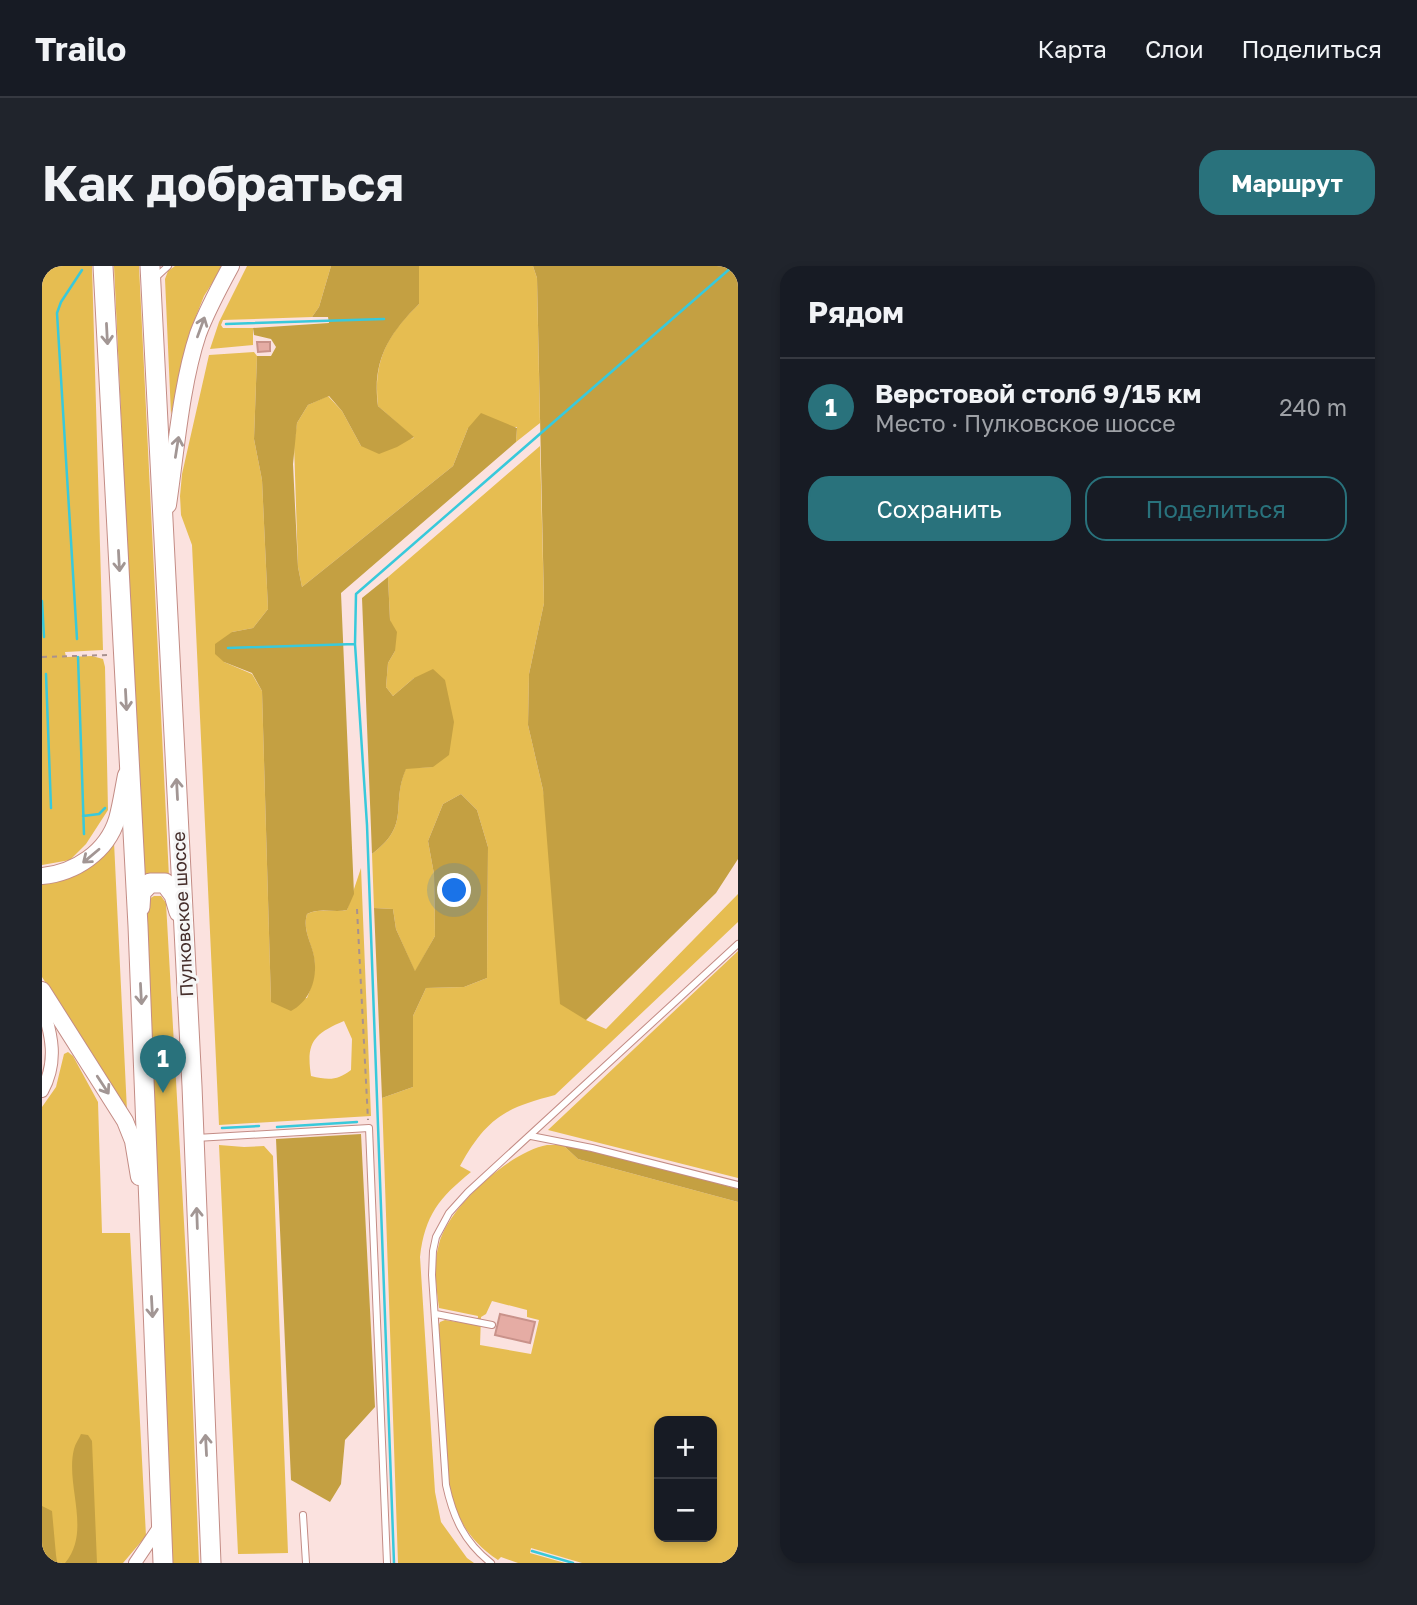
<!DOCTYPE html>
<html lang="ru">
<meta charset="utf-8">
<style>
:root{--surface:#171b24;--page:#20242c;--text:#f1f3f6;--muted:#9ea1a6;--line:#363941;--accent:#29727c}
body{margin:0;font-family:"Golos Text",sans-serif;background:var(--page);color:var(--text)}
.controls{position:absolute;right:21px;bottom:21px;display:grid;overflow:hidden;border-radius:14px;box-shadow:0 4px 10px #0003}
.controls button{width:63px;height:63px;display:grid;place-items:center;padding:0;border:0;border-bottom:2px solid var(--line);background:var(--surface);color:var(--text);font:35px sans-serif}
.you{position:absolute;left:413px;top:625px;width:24px;height:24px;margin:-18px;border:5px solid #fff;border-radius:50%;background:#1a73e8;box-shadow:0 0 0 10px #1a73e833}
.badge{display:grid;place-items:center;width:46px;height:46px;border-radius:50%;background:var(--accent);color:#fff;font-size:23px;font-weight:700}
.pin{position:absolute;translate:-50% -58px;filter:drop-shadow(0 2px 4px #0008)}
.pin::after{content:'';position:absolute;top:37px;width:24px;height:21px;background:inherit;clip-path:polygon(0 0,100% 0,50% 100%)}
.list{margin:0;padding:0;list-style:none}
h2{display:flex;justify-content:space-between;align-items:center;height:91px;margin:0;padding:0 28px;font-size:30px}
h2 small{font-size:23px;font-weight:400;color:var(--muted)}
.list li{display:grid;grid-template-columns:46px 1fr auto;gap:21px;align-items:center;box-sizing:border-box;height:98px;padding:0 28px;border-top:2px solid var(--line)}
.list b{display:block;font-size:26px;white-space:nowrap}
.list p{margin:0;font-size:23px;white-space:nowrap;color:var(--muted)}
.list em{font-size:23px;font-style:normal;color:var(--muted)}
.actions{display:flex;gap:14px;padding:21px 28px}
.actions a{flex:1;padding:16px 0;border:2px solid var(--accent);border-radius:21px;text-align:center;font-size:24px;color:var(--accent)}
.actions .main{background:var(--accent);color:#fff}
.map{position:relative;flex:none;width:696px;height:1297px;overflow:hidden;border-radius:21px}
header{display:flex;align-items:center;gap:42px;box-sizing:border-box;height:98px;padding:0 35px;background:var(--surface);border-bottom:2px solid var(--line)}
header strong{font-size:33px}
nav{display:flex;gap:38px;margin-inline-start:auto;font-size:24px}
.intro{display:flex;align-items:center;justify-content:space-between;box-sizing:border-box;height:168px;padding:0 42px}
h1{margin:0;font-size:49px}
.button{padding:18px 32px;border-radius:21px;background:var(--accent);color:#fff;font-size:24px;font-weight:700}
main{display:flex;gap:42px;padding:0 42px}
aside{flex:1;background:var(--surface);border-radius:21px;box-shadow:0 4px 10px #0003}
.map>svg:first-child{display:block}
.green{fill:#e6bd51;fill-rule:evenodd}
.forest{fill:#c4a042}
.lines{fill:none;stroke-linecap:round;stroke-linejoin:round}
.stream{stroke:#39c9db;stroke-width:2.5}
.building{fill:#e5aca4;stroke:#c9928a;stroke-width:2}
.service-casing{stroke:#c38c85;stroke-width:8}
.minor-casing{stroke:#c38c85;stroke-width:14}
.secondary-casing{stroke:#c38c85;stroke-width:18}
.trunk-casing{stroke:#c38c85;stroke-width:21}
.path{stroke:#a9918e;stroke-width:2;stroke-dasharray:5 5;stroke-linecap:butt}
.service{stroke:#fff;stroke-width:6}
.minor{stroke:#fff;stroke-width:12}
.secondary{stroke:#fff;stroke-width:16}
.trunk{stroke:#fff;stroke-width:19}
.oneway{stroke:#a29694}
.labels{text-anchor:middle;stroke-width:6;stroke-linejoin:round;paint-order:stroke}
.street-label{font-size:18px;fill:#442d2a;stroke:#f6f6f6}
</style>
<header>
<strong>Trailo</strong>
<nav><a>Карта</a><a>Слои</a><a>Поделиться</a></nav>
</header>
<div class="intro"><h1>Как добраться</h1><a class="button">Маршрут</a></div>
<main>
<div class="map">
<svg width="696" height="1297" viewBox="0 0 696 1297">
<rect width="100%" height="100%" fill="#fbe2df"/>
<!-- green -->
<path class="green" d="M0,0H50L61,384L23,386L24,391L50,390L61,393L63,401L66,544L44,578L28,594L0,599Z
M72,0H97L127,611L117,607L101,610Z
M133,0H181L162,30L147,68L129,149L123,13L126,5Z
M205,0H289L277,41L270,51L181,54L179,59L181,62H211V79L168,83L177,56Z
M377,0H491L495,12L498,157L474,176L475,161L426,162L411,200L260,321L256,301L252,178L255,157L266,139L286,130L300,145L319,180L372,172L336,140C331,95 345,69 377,38Z
M212,86L215,90L212,173L220,214L226,343L211,362L190,366L182,396L210,408L220,425L229,736L265,732C271,717 275,703 271,687C267,672 261,662 265,648C278,642 291,647 305,644L319,602L329,850L177,859L150,279L139,249L138,230L140,208L167,89ZM302,755L310,773L309,804C295,815 286,814 269,810C264,777 271,768 302,755Z
M498,180L502,337L487,408L486,459L501,524L544,754L564,763L696,628V609V656L513,829C462,842 444,853 418,900L429,906C397,932 383,949 378,991L393,1226L399,1256L425,1292L432,1297H356L340,832L371,821V750L384,722L422,721L445,712L446,581L435,544L419,528L401,538L386,575L392,608L393,670L373,706L354,663L351,643L332,642L330,588C370,558 348,540 364,502L391,501L372,412L351,430L344,421L346,397L353,385L348,354L346,311Z
M72,576L85,845L0,711V615C39,609 46,605 72,576Z
M112,630H119L124,637L147,1045L157,1297H130L119,1049L105,641L107,633Z
M696,685V912L506,864Z
M26,786L31,790L56,836L60,967H88L104,1270L81,1297H0V841L14,821L22,788Z
M177,879L202,881L222,880L231,890L246,1287L196,1288Z
M505,879H521L536,893L696,936V1297H540L489,1282L488,1287L523,1297H476L459,1291L456,1294C404,1260 404,1210 401,1154C400,1123 398,1092 396,1061L398,1056L403,1054L435,1059L436,1050L397,1042C394,1020 391,999 397,978C406,941 469,885 505,879ZM450,1035L485,1044V1051L497,1054L489,1088L438,1079L439,1051L444,1048ZM617,1155H670V1271H617Z"/>
<!-- forest -->
<path class="forest" d="M289,0H377V38C346,69 330,95 336,140L372,171L355,181L337,188L319,180L300,145L287,130L266,139L255,157L251,198L256,301L260,321L411,200L426,162L439,147L475,162L474,176L299,327L312,628L305,644C291,647 278,641 265,648C261,662 267,672 271,686C277,708 270,734 249,745L229,736L220,425L210,407L182,396L173,388V378L190,366L211,362L226,343L220,214L212,173L215,90H229L234,81L229,73L212,69L211,62L287,57L286,51H270L277,41Z
M491,0H696V593L674,627L544,754L518,738L501,524L486,459L487,408L502,337L495,12Z
M346,311L348,354L355,366L353,385L346,397L344,421L351,430L372,412L391,403L403,414L412,456L407,489L391,501L364,503C348,540 370,558 330,588L320,332Z
M419,528L435,544L446,581L445,712L422,721L384,722L371,750V821L340,832L332,642L351,643L354,663L373,705L393,670L392,608L386,575L401,538Z
M319,868L333,1141L303,1174L299,1218L288,1236L249,1214L234,873Z
M521,879L551,883L696,923V936L536,893Z
M39,1168L46,1169L50,1175L55,1297H23C50,1265 23,1219 32,1183C33,1178 37,1173 39,1168Z
M0,1240L10,1245L14,1289L15,1296L19,1297H0Z"/>
<g class="lines">
<!-- stream -->
<path class="stream" d="M184,58L342,53
M0,335L2,371
M35,373L15,47L19,36L40,4
M313,378L325,559L352,1297
M186,382L313,378L314,328L691,0
M36,391L42,568
M4,408L9,542
M41,550L57,548L63,542
M235,861L315,856
M180,862L217,860
M490,1285L531,1297"/>
</g>
<!-- building -->
<path class="building" d="M215,76H228V85L216,86Z
M458,1048L493,1056L488,1077L453,1069Z"/>
<g class="lines">
<defs>
<path id="service" d="M112,13L126,0
M489,870L550,882L696,919
M154,872L327,862L345,1297
M394,1048L450,1059
M261,1249L264,1297
M449,1297C422,1276 411,1251 404,1219L390,1009L391,985L394,971L407,947L426,926L696,678"/>
<path id="minor" d="M0,739C10,769 16,796 0,825
M93,1297L120,1257"/>
<path id="secondary" d="M126,239C134,185 139,119 156,68C165,44 177,22 189,0
M0,610C33,607 65,586 75,553C79,539 81,524 84,509
M0,724L83,855L91,875L97,911"/>
<path id="trunk" d="M61,0L96,660L121,1297
M108,0L150,820L169,1297
M98,641L99,626L108,617H123L132,629L137,646"/>
</defs>
<!-- service casing -->
<use href="#service" class="service-casing"/>
<!-- minor casing -->
<use href="#minor" class="minor-casing"/>
<!-- secondary casing -->
<use href="#secondary" class="secondary-casing"/>
<!-- trunk casing -->
<use href="#trunk" class="trunk-casing"/>
<!-- path -->
<path class="path" d="M0,391L65,389
M315,643L326,854"/>
<!-- service -->
<use href="#service" class="service"/>
<!-- minor -->
<use href="#minor" class="minor"/>
<!-- secondary -->
<use href="#secondary" class="secondary"/>
<!-- trunk -->
<use href="#trunk" class="trunk"/>
</g>
<!-- one-way arrows -->
<defs><path id="oneway-shaft" d="M-6 0H5M1.5-3L5.5 0L1.5 3" fill="none" stroke-width="1.6" stroke-linecap="round" stroke-linejoin="round" transform="scale(1.75)"/></defs>
<g class="oneway">
<use href="#oneway-shaft" transform="translate(159 61) rotate(-70)"/>
<use href="#oneway-shaft" transform="translate(65 68) rotate(87)"/>
<use href="#oneway-shaft" transform="translate(135 181) rotate(-81)"/>
<use href="#oneway-shaft" transform="translate(77 295) rotate(87)"/>
<use href="#oneway-shaft" transform="translate(84 434) rotate(87)"/>
<use href="#oneway-shaft" transform="translate(135 523) rotate(-93)"/>
<use href="#oneway-shaft" transform="translate(49 590) rotate(140)"/>
<use href="#oneway-shaft" transform="translate(99 728) rotate(87)"/>
<use href="#oneway-shaft" transform="translate(61 819) rotate(57)"/>
<use href="#oneway-shaft" transform="translate(155 952) rotate(-92)"/>
<use href="#oneway-shaft" transform="translate(110 1041) rotate(87)"/>
<use href="#oneway-shaft" transform="translate(164 1179) rotate(-93)"/>
</g>
<g class="labels">
<!-- street labels -->
<g class="street-label">
<text transform="translate(141 648) rotate(-93)" y="6">Пулковское шоссе</text>
</g>
</g>
</svg>
<div class="controls">
<button>+</button>
<button>−</button>
</div>
<div class="you"></div>
<div class="pin badge" style="left:121px;top:827px">1</div>
</div>
<aside>
<h2>Рядом<small></small></h2>
<ul class="list">
<li><span class="badge">1</span><div><b>Верстовой столб 9/15 км</b><p>Место · Пулковское шоссе</p></div><em>240 m</em></li>
</ul>
<div class="actions"><a class="main">Сохранить</a><a>Поделиться</a></div>
</aside>
</main>
